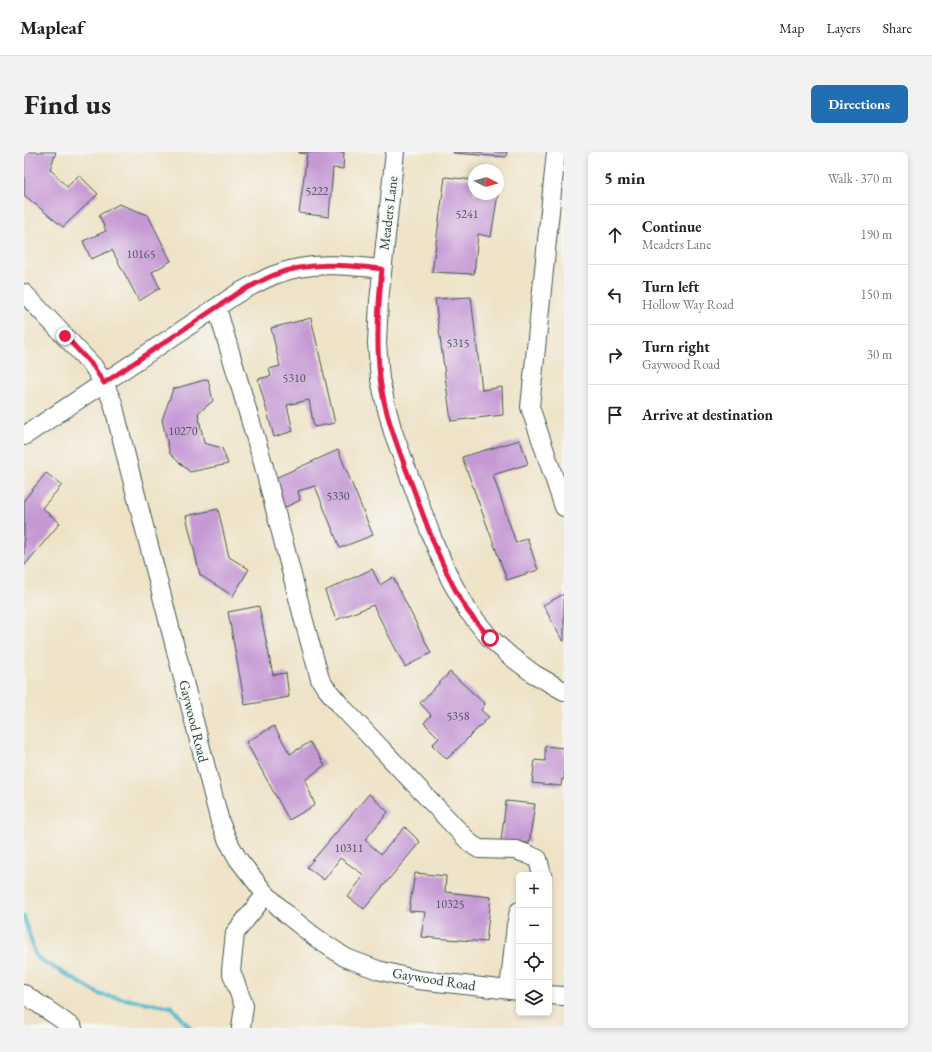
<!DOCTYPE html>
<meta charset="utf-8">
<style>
:root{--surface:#fff;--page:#f2f2f2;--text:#222;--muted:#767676;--line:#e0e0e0;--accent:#1f6fb2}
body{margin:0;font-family:"EB Garamond",serif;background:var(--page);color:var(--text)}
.controls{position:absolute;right:12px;bottom:12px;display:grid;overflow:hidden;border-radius:6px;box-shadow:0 2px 6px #0003}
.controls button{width:36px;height:36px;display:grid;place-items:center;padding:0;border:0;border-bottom:1px solid var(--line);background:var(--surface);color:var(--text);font:20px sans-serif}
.compass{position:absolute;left:444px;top:12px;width:36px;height:36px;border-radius:50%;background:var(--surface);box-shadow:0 2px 6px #0003;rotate:96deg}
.stop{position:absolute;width:12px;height:12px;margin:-9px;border:3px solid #e11d48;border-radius:50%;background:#fff}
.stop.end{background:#e11d48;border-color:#fff;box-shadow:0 1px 4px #0008}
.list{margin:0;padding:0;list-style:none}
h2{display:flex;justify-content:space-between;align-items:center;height:52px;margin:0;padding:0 16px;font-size:17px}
h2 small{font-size:13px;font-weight:400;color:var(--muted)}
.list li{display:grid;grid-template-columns:26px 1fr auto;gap:12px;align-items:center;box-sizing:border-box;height:60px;padding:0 16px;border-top:1px solid var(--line)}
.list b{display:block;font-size:15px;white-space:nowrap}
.list p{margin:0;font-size:13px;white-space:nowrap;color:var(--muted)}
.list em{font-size:13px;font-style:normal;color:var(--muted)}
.icon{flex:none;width:22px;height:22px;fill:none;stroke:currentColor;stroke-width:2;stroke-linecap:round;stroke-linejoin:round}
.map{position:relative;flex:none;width:540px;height:876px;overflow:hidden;border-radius:6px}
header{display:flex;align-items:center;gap:24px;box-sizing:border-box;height:56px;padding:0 20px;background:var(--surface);border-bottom:1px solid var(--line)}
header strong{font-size:19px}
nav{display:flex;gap:22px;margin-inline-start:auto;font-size:14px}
.intro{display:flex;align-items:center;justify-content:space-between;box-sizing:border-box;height:96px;padding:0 24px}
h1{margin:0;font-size:28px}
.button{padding:10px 18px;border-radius:6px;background:var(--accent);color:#fff;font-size:14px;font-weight:700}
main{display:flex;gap:24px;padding:0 24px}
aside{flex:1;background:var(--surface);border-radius:6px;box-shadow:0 2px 6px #0003}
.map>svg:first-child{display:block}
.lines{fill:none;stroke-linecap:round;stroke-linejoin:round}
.stream{stroke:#4db7cb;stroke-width:4}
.building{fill:#c598d4}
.minor-casing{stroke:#3e564a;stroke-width:20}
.minor{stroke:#fff;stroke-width:18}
.route{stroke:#e11d48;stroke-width:5}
.labels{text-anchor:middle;stroke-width:3;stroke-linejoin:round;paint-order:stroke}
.number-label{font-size:12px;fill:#48545c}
.street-label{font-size:14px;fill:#1f3d34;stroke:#f6f6f2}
</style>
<header>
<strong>Mapleaf</strong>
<nav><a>Map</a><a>Layers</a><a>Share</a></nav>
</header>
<div class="intro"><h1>Find us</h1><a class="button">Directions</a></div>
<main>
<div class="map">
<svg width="540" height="876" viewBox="0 0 540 876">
<rect width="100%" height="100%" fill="#f6f6f2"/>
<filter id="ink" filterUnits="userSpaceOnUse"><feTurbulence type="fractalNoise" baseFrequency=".025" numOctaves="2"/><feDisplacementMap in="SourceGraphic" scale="8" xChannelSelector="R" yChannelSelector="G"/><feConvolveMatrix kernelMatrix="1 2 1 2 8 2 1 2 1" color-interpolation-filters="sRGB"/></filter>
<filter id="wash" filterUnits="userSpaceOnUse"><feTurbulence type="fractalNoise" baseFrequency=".012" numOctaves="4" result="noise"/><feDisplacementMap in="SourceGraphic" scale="16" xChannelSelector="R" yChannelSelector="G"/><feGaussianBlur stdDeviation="0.9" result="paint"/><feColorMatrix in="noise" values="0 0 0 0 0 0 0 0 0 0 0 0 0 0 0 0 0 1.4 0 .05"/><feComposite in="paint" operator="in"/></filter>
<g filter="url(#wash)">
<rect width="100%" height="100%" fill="#efe3c7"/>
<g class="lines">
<!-- stream -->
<path class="stream" d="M0,765L12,805L77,843L148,855L166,876"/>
</g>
<g id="blocks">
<!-- building -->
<path class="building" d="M0,0H32L26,17L43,35L55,23L74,42L39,75L0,43Z
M275,0H320L319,17L309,16L305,65L275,61L283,2L275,1Z
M429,0H483L482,5L429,1Z
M421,25L450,28V42H474L467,85L454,82L450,122L408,120Z
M95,52L124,63L147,109L128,120L136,136L115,149L88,98L67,107L59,89L82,79L75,63Z
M447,145L458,238L478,235L479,263L427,269L411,147Z
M287,166L311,271L290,275L285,248L263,253L269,279L250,285L234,227L247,224L245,217L256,214L247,176Z
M184,227L189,249L174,261L180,291L198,296L204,312L166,320L146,302L138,268L149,237Z
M496,288L504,312L469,323L492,391L503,386L514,418L483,428L438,305Z
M314,298L349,383L316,396L291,334L274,339L276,348L260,356L249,327Z
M22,321L38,333L18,356L36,371L0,414V348Z
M194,357L205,405L225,417L209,444L176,423L162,364Z
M348,417L356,433L369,425L407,501L381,515L349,453L312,468L301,439Z
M540,442V489L538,488L519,453Z
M235,454L249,523L262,521L265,545L221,553L204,460Z
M426,520L461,552L457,558L465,565L423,607L408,593L415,586L400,571L407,563L396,551Z
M250,574L266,602L286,590L301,613L281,628L291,653L265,668L222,590Z
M521,594L540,596V627H538L537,634L508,631L511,608L521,609Z
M345,642L364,660L341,688L357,702L381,675L396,690L340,757L324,745L340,723L316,706L300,728L283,715Z
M482,649L511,652L505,691L477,689Z
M391,721L422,724L421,740L467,745L462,790L397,785L401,760L385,759Z"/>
</g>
</g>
<g filter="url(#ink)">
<use href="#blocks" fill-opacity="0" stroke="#3e564a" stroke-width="1"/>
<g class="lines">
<defs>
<path id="minor" d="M371,0L355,149L353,191L356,227L362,254L369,280L409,388L426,427L444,459L466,486L486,504L510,522L540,539
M532,0L506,255L540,355
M0,141L69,214L80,231L89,251L103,308L196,670L204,689L214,707L239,739L262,762L291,785L322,806L354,818L394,828L495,839
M193,156L239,311L280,469L296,527L301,535L318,555L447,692L455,697L492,698L503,702L514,707L518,723
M0,284L214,141C226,135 238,128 250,123C285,109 322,113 358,117
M485,838L492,773L495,759
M0,842L34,865L49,876
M525,843L540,844
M217,876L220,854L207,819L211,781L242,742"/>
</defs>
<!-- minor casing -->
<use href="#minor" class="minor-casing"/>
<!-- minor -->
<use href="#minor" class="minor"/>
</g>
</g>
<g class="lines" filter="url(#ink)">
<!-- route -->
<path class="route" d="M41,184L69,214L80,231L214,141C226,135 238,128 250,123C285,109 322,113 358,117C354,153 352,189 356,226C360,260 373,293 385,325C402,370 417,417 443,458C450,468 459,477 466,486"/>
</g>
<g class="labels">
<!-- number labels -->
<g class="number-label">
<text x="293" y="43">5222</text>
<text x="443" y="66">5241</text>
<text x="117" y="106">10165</text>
<text x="434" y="195">5315</text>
<text x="270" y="230">5310</text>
<text x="159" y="283">10270</text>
<text x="314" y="348">5330</text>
<text x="434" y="568">5358</text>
<text x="325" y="700">10311</text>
<text x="426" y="756">10325</text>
</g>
<!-- street labels -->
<g class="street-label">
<text transform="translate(364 61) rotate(-83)" y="5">Meaders Lane</text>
<text transform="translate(170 569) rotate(76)" y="5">Gaywood Road</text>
<text transform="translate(410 827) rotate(9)" y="5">Gaywood Road</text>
</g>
</g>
</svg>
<div class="controls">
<button>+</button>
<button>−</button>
<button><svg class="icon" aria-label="locate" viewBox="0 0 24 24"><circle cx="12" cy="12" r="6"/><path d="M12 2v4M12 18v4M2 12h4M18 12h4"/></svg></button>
<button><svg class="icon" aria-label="layers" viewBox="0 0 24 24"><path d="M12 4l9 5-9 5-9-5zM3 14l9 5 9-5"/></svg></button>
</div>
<svg class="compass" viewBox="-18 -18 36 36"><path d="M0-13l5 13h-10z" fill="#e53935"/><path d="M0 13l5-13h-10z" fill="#767676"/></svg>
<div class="stop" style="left:466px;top:486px"></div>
<div class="stop end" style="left:41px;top:184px"></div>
</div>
<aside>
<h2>5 min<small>Walk · 370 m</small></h2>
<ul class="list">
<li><svg class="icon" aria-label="ahead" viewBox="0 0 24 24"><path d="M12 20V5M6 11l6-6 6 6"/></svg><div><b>Continue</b><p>Meaders Lane</p></div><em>190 m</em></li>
<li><svg class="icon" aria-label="left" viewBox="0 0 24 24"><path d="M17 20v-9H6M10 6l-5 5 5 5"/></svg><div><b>Turn left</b><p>Hollow Way Road</p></div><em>150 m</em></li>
<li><svg class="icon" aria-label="right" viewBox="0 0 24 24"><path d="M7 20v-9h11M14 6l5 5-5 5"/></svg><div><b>Turn right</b><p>Gaywood Road</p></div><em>30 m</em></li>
<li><svg class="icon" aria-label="arrive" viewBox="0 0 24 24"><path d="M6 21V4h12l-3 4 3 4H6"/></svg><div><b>Arrive at destination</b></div></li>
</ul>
</aside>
</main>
